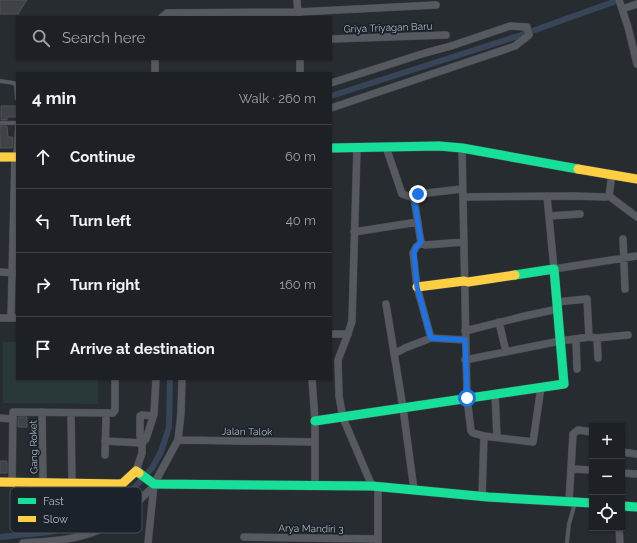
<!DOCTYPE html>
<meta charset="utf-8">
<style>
:root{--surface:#1d2125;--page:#25292d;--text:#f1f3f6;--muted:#a0a3a7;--line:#3b3e42}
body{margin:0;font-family:Raleway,sans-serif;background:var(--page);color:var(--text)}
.controls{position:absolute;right:12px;bottom:12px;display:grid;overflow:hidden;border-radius:0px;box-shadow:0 1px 3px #0004}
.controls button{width:36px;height:36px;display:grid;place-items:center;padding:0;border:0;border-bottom:1px solid var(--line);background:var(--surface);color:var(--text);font:20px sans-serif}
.stop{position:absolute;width:12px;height:12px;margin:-9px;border:3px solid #1a73e8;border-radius:50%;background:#fff}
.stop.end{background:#1a73e8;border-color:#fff;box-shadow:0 1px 4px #0008}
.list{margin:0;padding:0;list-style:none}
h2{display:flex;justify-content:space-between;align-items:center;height:52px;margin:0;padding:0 16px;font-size:17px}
h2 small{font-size:13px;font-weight:400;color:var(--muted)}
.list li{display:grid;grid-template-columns:26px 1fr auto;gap:12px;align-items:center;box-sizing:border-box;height:64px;padding:0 16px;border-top:1px solid var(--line)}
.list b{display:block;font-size:15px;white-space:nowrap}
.list em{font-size:13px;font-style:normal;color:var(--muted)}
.icon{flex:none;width:22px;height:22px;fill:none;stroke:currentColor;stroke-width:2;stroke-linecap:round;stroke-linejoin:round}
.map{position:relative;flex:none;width:637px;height:543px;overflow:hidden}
.search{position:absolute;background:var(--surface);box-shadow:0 1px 3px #0004;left:16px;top:16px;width:316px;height:44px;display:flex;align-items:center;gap:10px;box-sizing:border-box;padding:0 14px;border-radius:0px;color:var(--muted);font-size:15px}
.panel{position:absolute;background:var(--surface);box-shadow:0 1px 3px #0004;left:16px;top:72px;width:316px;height:308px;border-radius:0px}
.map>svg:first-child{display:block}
.green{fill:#293839}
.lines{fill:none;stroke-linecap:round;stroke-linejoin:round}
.canal{stroke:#384559;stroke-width:6}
.building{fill:#3f4348;stroke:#4e5359}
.lane-casing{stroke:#44484c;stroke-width:4.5}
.street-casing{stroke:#44484c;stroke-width:8}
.fast-casing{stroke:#44484c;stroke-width:10}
.slow-casing{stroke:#44484c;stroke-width:10}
.lane{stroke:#565a60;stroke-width:3.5}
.street{stroke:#565a60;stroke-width:7}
.fast{stroke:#16e098;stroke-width:9}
.slow{stroke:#ffcf43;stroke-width:9}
.route{stroke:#1a73e8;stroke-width:5}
.labels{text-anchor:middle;stroke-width:3.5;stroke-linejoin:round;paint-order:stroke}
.street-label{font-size:10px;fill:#b0b7c2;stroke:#1b222a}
.key{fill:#1b222a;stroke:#484f58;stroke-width:1}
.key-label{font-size:11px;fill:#b0b7c2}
</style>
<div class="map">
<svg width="637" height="543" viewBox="0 0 637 543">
<rect width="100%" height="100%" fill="#272c31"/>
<!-- green -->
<path class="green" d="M3,342H17V379H98V404L3,403Z"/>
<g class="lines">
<!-- canal -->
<path class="canal" d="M331,96L521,35L619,0
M0,537L50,532L99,520L115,509L152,468L161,452L169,427L170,379"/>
</g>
<!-- building -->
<path class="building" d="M0,0H27L18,14H0Z
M1,106H17V117H7V120H1Z
M0,126H7L8,137H13L12,148H0Z
M18,417H27V427H18Z
M0,461H7V473H0Z"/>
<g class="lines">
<defs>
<path id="lane" d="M0,81L14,83L16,86L17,99
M0,123H17
M15,155L17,126
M567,542L569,524L575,503"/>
<path id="street" d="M297,0L298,16
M619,0L628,27L637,64
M622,9L637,4
M162,17L167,13L298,12L436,5
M331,39L446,35
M155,59V73
M300,59V73
M331,83L425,53L451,46L510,26L527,27L529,35L515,46L331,108
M386,147L402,194L414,198
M357,148L352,321L348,334L338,360L339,396L343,418L372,486
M462,148L467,398L471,431L473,433L484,436L482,496
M547,196L554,269L637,256
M609,196L637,217
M463,197L574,196L606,197L609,196L612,174
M414,198L418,194L462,189
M414,198L421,243
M549,216L580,214
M354,232L418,222
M623,239L625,289
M421,243L416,247L413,253L417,287L431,338
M421,243L425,245L464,242
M0,272L17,273
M557,302L587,299L589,337
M386,304L403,408L414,490
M0,318H17
M11,318L15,157
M499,322L506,352
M465,331L525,316L558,309
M331,334H348
M597,338L598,358
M576,339L577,369
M394,354L405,348L431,338L465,340
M465,360L560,341L589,337L597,338L628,335
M312,379L315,421V485
M495,394L497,437
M42,412L43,483
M71,413L72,483
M0,418L12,419
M484,436L533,442L541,387
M178,440L315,442
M105,441L142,443L140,436V416L142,415L153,416
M622,452L637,454
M105,455L106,419
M571,469L592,470
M136,471L142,453V443L146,439L154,414L156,379
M622,473L637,474
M12,482L13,412L113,413L115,410V379
M378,487V543
M569,502L573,434L578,430L592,432
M619,528L620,543
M244,537L378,539
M23,543C52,541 83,540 109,525C125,516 139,500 153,487
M148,543L154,484L178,440L181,413L182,379"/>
<path id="fast" d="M331,148L439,146L462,148L578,169
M315,421L564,384L554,269L515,275
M139,473L154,484L372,486L488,497L592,503
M622,506L637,507"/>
<path id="slow" d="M0,157H17
M578,169L637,179
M417,287L464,281L468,282L515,275
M0,482L119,484L123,483L136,471L139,473"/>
</defs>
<!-- lane casing -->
<use href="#lane" class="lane-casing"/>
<!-- street casing -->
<use href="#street" class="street-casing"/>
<!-- fast casing -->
<use href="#fast" class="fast-casing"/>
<!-- slow casing -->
<use href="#slow" class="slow-casing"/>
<!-- lane -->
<use href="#lane" class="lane"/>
<!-- street -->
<use href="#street" class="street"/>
<!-- fast -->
<use href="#fast" class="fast"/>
<!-- slow -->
<use href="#slow" class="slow"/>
</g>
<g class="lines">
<!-- route -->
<path class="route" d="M418,194L414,198L421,242L416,247L414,253L417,287L431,338L465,340L467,398"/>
</g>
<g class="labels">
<!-- street labels -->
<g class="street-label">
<text transform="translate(388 27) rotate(-2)" y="4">Griya Triyagan Baru</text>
<text transform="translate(247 431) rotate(1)" y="4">Jalan Talok</text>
<text transform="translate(33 447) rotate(-91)" y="4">Gang Roket</text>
<text transform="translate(311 528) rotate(1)" y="4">Arya Mandiri 3</text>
</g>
</g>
<!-- legend -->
<rect x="10" y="487" width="132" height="46" rx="6" class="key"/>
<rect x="18" y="498" width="18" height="6" fill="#16e098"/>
<rect x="18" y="516" width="18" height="6" fill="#ffcf43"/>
<g class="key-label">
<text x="43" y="505">Fast</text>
<text x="43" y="523">Slow</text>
</g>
</svg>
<div class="controls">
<button>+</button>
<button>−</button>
<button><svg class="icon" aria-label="locate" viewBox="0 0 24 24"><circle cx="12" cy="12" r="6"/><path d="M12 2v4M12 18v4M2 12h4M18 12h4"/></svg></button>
</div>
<div class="stop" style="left:467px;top:398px"></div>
<div class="stop end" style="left:418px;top:194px"></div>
<div class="search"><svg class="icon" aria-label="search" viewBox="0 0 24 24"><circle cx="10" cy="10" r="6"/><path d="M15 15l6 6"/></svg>Search here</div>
<section class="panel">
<h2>4 min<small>Walk · 260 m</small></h2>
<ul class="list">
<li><svg class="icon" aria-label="ahead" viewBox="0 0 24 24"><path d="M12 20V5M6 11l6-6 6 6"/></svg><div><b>Continue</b></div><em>60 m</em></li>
<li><svg class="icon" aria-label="left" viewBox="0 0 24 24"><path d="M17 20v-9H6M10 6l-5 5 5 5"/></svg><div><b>Turn left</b></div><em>40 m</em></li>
<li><svg class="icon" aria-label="right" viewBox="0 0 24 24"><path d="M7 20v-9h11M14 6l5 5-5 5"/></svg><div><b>Turn right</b></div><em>160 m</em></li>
<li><svg class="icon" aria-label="arrive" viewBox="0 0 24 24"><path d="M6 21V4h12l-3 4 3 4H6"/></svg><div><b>Arrive at destination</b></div></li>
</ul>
</section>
</div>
